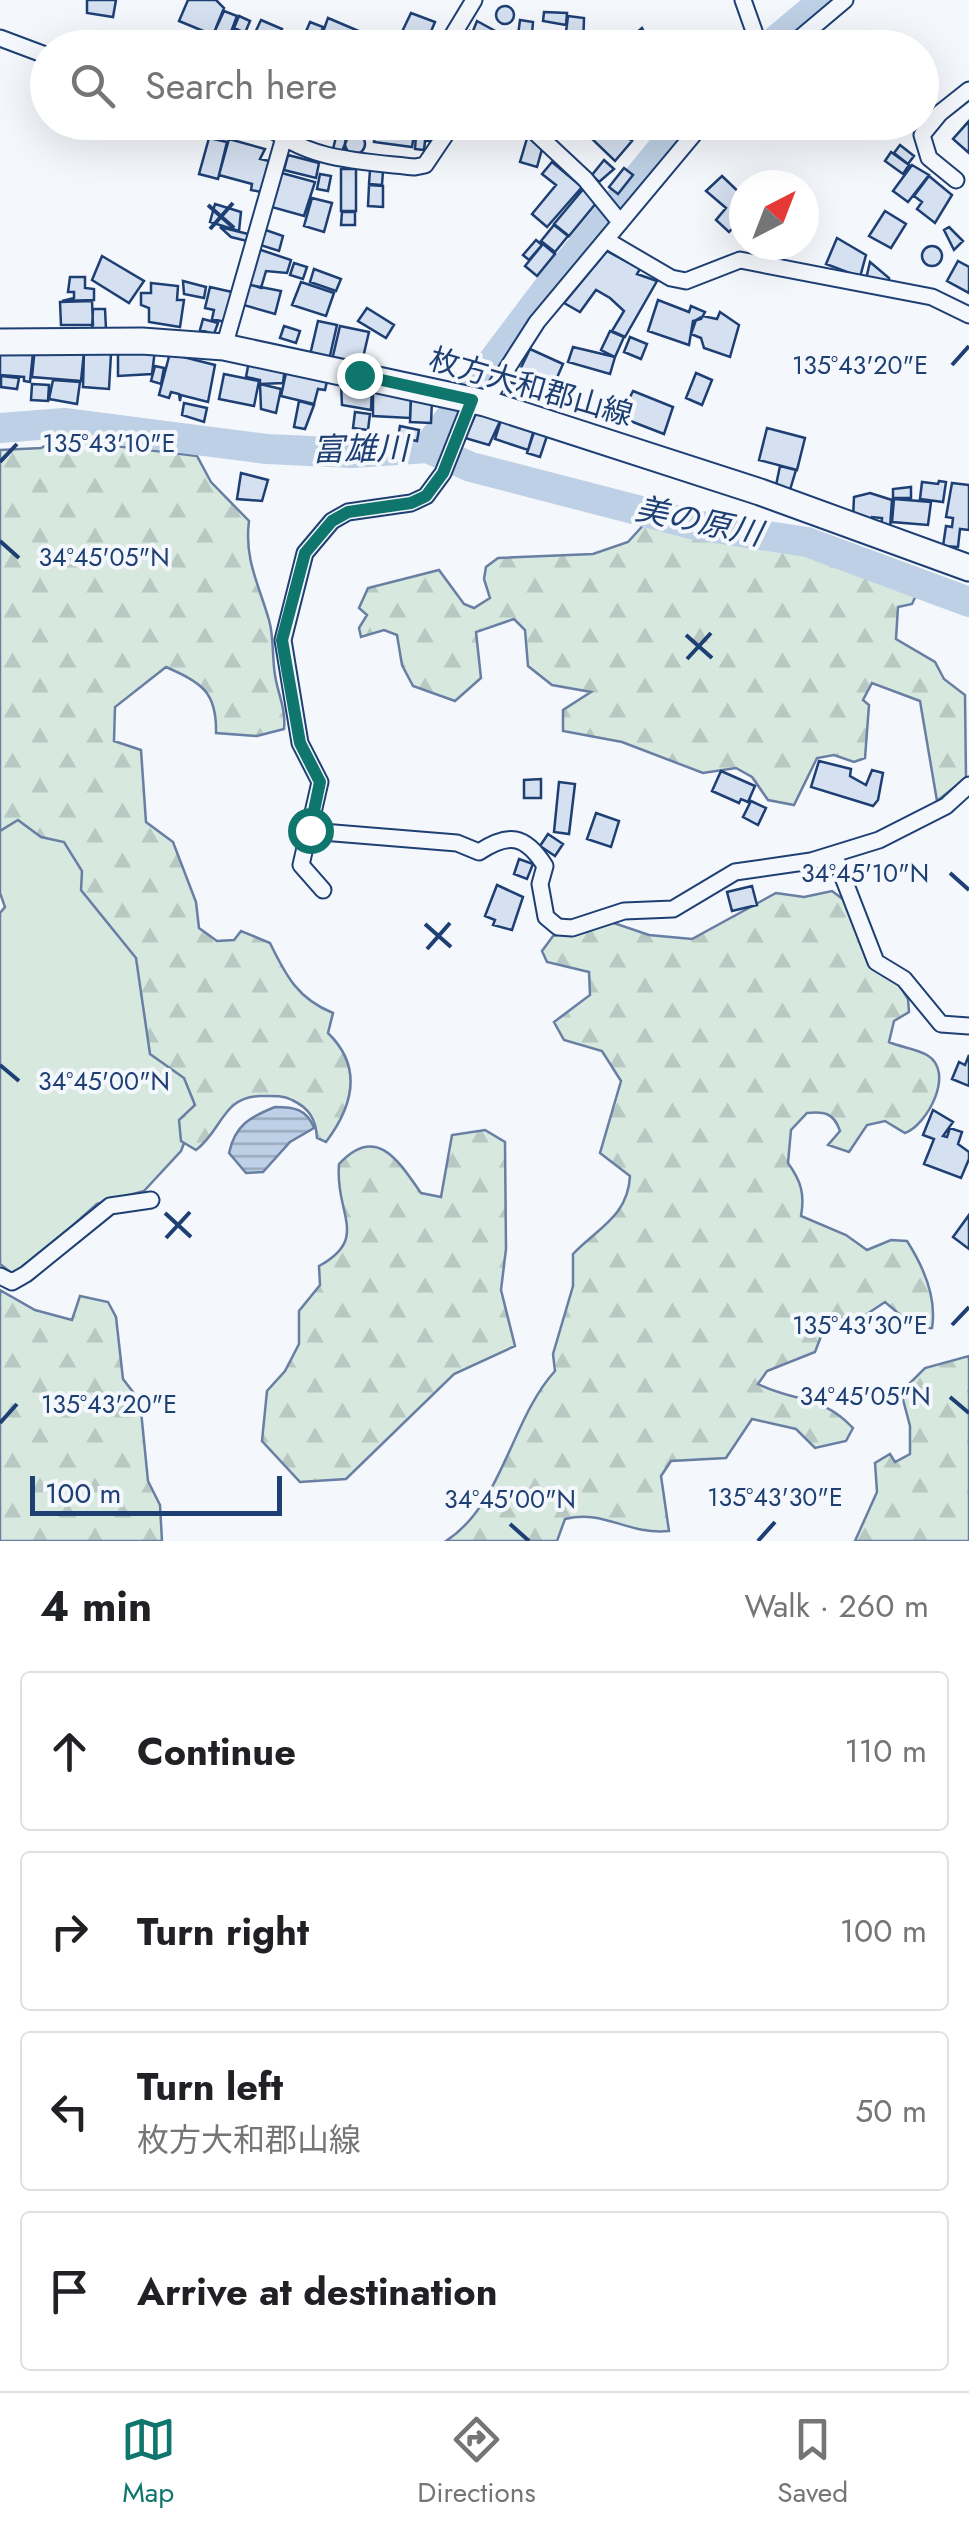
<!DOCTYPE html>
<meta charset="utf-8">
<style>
:root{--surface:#fff;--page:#f2f2f2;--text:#202124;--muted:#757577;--line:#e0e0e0;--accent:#0f766e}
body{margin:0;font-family:Jost,"Noto Sans JP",sans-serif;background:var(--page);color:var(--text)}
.compass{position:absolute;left:729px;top:170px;width:90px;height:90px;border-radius:50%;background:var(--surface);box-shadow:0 10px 40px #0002;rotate:42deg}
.scale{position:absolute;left:30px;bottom:25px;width:252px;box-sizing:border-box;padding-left:10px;border:5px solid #1d3f73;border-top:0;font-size:28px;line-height:35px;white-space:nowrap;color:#1d3f73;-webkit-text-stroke:8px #f4f7fb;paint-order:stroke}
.stop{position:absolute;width:30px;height:30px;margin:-22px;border:8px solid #0f766e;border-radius:50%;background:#fff}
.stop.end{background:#0f766e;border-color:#fff;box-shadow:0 2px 10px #0008}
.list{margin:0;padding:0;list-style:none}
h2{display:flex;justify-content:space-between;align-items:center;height:130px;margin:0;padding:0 40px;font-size:42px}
h2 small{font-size:32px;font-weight:400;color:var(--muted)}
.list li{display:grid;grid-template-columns:65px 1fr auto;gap:30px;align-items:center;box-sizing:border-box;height:160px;margin:0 20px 20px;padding:0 20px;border:2px solid var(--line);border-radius:10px}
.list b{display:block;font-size:38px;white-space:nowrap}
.list p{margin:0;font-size:32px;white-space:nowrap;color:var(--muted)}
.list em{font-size:32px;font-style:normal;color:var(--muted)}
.icon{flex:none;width:55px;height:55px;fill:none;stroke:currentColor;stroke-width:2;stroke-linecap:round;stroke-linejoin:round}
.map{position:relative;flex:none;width:969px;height:1541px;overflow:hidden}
.search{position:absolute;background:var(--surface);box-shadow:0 10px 40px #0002;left:30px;right:30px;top:30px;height:110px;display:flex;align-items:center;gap:25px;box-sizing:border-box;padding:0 35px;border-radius:55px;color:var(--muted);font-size:38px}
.sheet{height:850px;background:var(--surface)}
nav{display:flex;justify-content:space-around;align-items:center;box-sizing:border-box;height:140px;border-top:2px solid var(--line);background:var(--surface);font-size:28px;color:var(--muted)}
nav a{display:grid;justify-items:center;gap:5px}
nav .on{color:var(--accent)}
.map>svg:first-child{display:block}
.green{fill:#d7e8df;stroke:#687fa3;stroke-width:2.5}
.forest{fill:url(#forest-firs);stroke:#687fa3;stroke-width:2.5}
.water{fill:url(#water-rules);stroke:#687fa3;stroke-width:2.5}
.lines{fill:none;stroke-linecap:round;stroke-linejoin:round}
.river{stroke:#bed0e5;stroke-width:30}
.building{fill:#d5e0f0;stroke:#1d3f73;stroke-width:2.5}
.street-casing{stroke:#1d3f73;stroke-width:19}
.primary-casing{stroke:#1d3f73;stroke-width:29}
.street{stroke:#f4f7fb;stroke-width:15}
.primary{stroke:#f4f7fb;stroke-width:25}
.route{stroke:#0f766e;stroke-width:12}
.ticks{fill:none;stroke:#1d3f73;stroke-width:4}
.labels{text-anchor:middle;stroke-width:8;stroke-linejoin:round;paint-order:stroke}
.street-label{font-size:30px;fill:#1d3f73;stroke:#f4f7fb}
.water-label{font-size:32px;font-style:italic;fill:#1d3f73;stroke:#f4f7fb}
.ticks-label{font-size:25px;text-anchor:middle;fill:#1d3f73;stroke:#f4f7fb;stroke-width:8;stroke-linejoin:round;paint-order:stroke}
</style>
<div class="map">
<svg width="969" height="1541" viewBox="0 0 969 1541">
<defs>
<pattern id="forest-firs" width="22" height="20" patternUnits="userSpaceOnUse" patternTransform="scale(2.5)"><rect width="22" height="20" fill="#d7e8df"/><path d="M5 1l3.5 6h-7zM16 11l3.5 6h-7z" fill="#b8c8c3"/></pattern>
<pattern id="water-rules" width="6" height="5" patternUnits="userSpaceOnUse" patternTransform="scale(2.5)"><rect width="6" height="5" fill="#bed0e5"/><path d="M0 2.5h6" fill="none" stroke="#9aaabe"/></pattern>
</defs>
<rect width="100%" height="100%" fill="#f4f7fb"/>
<!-- green -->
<path class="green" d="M13,764L202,1029L193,1120L181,1151L144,1191L97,1204L24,1269L13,1274L0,1264V913L5,907L0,893V780Z"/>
<!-- forest -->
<path class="forest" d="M58,439L197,456L211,482L249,521C244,559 259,585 269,620C274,637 272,657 275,675C278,695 286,708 284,729L257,736L216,733C217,692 202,683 166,667L115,707L114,741L141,750L146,822L173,842L196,902L199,928L217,941L234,940L241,931L270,943C286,976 298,999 333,1013L328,1033C363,1067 353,1106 326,1142L317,1138C316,1119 309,1108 292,1100C282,1095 272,1096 260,1096C222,1097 222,1131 196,1150L181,1141L179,1120L195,1105L184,1078L150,1054L136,958L81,890L82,871L64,842L41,837L18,820L0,831V450L41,448Z
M648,520L824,551L919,589L912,604L898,607L896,639L935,662L944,679L965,695L966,778L937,801L920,701L872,683L863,700L869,705L865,758L854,762L834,755L817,758L794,805L768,800L752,777L736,768L703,773L622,742L563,731V710L591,692L552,685L528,666L525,630L514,619L476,632L481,678L455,701L413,686L402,665L397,635L384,630L361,637L359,628L367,615L359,608L368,588L439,570L464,604L474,608L490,598L484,579L486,567L498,558L593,554L628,542Z
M832,891L848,903L908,999L909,1012L894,1021L889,1042C900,1047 917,1049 927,1055C956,1072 927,1125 905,1133L885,1121L867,1125L849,1152L828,1145L840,1131C834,1113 824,1111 807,1113L791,1130L788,1163C801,1181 805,1194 801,1216L846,1235L867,1250L891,1240L907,1241C923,1266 937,1298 932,1328L917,1329L885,1302L855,1322L829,1315L815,1352L767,1371L758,1384C796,1403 821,1394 853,1428L846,1441L815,1448L796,1429L752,1419L726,1458L671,1461L661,1476L669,1531C626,1535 605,1509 565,1519L557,1541H446C503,1504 511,1419 555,1371L553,1354L573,1286V1254C598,1228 628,1216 630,1176L600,1153L621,1081L602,1051L564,1040L554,1022L590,995L589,972L547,962L542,951L553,936L611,922L649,935L692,939L776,893L804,897Z
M485,1130L505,1142L506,1249L501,1290L515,1346L454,1374L346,1479L300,1482L262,1441L267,1391L285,1371L299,1344V1311L320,1285L319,1266C370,1238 335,1215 339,1164C376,1124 398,1160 421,1193L441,1197L452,1135Z
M0,1290L35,1310L72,1320L80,1296L108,1302L116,1317L123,1379L140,1401L148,1481L160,1505L162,1541H0Z
M969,1356V1541H855L877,1492L875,1463L890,1454L895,1462L910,1454V1426L901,1392L925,1368Z"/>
<!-- water -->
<path class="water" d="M275,1107C294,1107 307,1109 314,1128L290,1142L263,1172L246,1173L229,1153C235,1125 250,1117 275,1107Z"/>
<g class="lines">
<!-- river -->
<path class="river" d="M767,48L824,0
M0,428L64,423L267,449L353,453L427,448L471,467L695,525L807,542L969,602
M427,448L548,288L684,122"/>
</g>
<!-- building -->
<path class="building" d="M87,0H116L113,17L87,13Z
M188,0H216L224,8L213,35L179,21Z
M496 15a9 9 0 1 1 18 0a9 9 0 1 1-18 0Z
M224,11L237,16L225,48H207Z
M544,12L567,13L566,25L543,21Z
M411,13L435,22L424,48L399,38Z
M239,16L250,21L245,33L234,28Z
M568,16L584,18L583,48H564Z
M328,18L361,32L356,48L319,43Z
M261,20L282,29L274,48L253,37Z
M520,20L533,22L531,45L517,43Z
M477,21L497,32L492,41L473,31Z
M310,22L323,27L316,48H299Z
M642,28L653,48H607L620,35L629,45L628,40Z
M470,31L492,43L498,32L510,39L505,48H459Z
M969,121V153L953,139Z
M210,122H236L218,139L205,130Z
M332,122L353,124L343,149L349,152L332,153L336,137L328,133Z
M377,122H416L412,147L374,142Z
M417,122H433L431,141H425L424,150L415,149Z
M605,122L632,141L615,161L591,138Z
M345 144a10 10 0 1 1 20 0a10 10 0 1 1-20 0Z
M528,135L542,149L537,167L520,162Z
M209,138L227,142L218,179L199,174Z
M229,139L265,149L260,159L269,161L261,192L251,190L252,184L219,175Z
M900,145L914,156L908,164L894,153Z
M891,152L909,165L903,174L885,161Z
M288,155L319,163L316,178L284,170Z
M604,160L614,169L599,182L592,175Z
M552,162L582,187L547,227L532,214L556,185L542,174Z
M912,165L929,175L908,202L893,191Z
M624,168L633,175L618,194L609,187Z
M341,169H356V211H341Z
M370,170L383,171L382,185L369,184Z
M278,172L315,182L304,216L268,206Z
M320,174L331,176L328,191L317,189Z
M722,176L744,197V216L729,232L716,220L726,208L706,191Z
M929,176L952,195L935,223L917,209L922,202L914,196Z
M369,185L383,186V207L368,206Z
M585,187L597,202L569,236L554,224Z
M312,198L332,203L324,232L304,226Z
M215,204L241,212L239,231L210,222Z
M885,211L906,224L891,248L869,236Z
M342,212H355V225H341Z
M554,225L568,236L555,252L541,241Z
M220,227L248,234L247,241L231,237Z
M949,227L963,241L954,250L944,230Z
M260,228L283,236L279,251L257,244Z
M837,238L866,255L860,277L826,264Z
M536,240L542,245L529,260L523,255Z
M543,244L555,254L537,276L525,266Z
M922 256a10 10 0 1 1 20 0a10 10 0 1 1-20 0Z
M255,248L291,260L287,273L266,271L261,288L245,283Z
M607,251L640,269L637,274L657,281L625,337L612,331L624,311L610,298L596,290L580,312L564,303Z
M102,256L144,281L129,303L92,280Z
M958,261L969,267V293L947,281Z
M870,262L889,278V285L866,279Z
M294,263L307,267L303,279L290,275Z
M314,269L341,279L336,291L310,282Z
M70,277H85V288L94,289V300L62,301L74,298V292H68Z
M183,281L206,287L204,298L184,294Z
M301,282L334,293L326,316L292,305Z
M151,283L178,286L177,300H184L180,327L149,322V308L141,305V293H151Z
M245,284L281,291L275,314L240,304Z
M210,287L232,292L225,322L212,319L214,310L205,308Z
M658,300L689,312L691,306L705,312L701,319L693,321L689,345L648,331Z
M92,301L93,325H61L60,302Z
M367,308L394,325L386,338L358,321Z
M93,309H105L106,329L92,330Z
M720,312L739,325L730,357L704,348L701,338L691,334L696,320L703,316L717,319Z
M203,319L218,323L214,334L200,330Z
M318,321L337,325L329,360L310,355Z
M284,326L300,331L296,343L280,338Z
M340,326L369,332L361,366L332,360Z
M610,331L624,337L615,357L601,350Z
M630,337L647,344L641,359L624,352Z
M35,347L84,352L81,381L32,377Z
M573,347L615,357L610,374L568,362Z
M118,349L155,350L152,374L118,376Z
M171,349L175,355L215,365L208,402L181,395L180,401L179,394L171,392L169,398L159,395Z
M530,349L563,364L552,389L543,390L518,374Z
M0,351L33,353L30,382L24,381V377L0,375Z
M84,352L111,354L109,389L83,387Z
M249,361L285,368L283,383L260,384V380L246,377Z
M155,366L164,368L161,384L151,381Z
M286,373L328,377L325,390L318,389L314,404L281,396Z
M696,373L712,380L702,405L686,398Z
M224,374L259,381L254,406L219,399Z
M1,376L19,378L17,389L1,387Z
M53,380L80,382L77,404L49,399Z
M510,382L533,389L528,406L503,399Z
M32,384L49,385L48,401L31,400Z
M260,384L281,389L276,413L261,409Z
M341,384L372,388L371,410L342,405Z
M633,391L673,407L664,434L620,417Z
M373,392L411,394L410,418L373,416Z
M411,399L432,400L431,423L410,422Z
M299,401L314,405L305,429L294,427Z
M184,403L207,408L204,422L182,415Z
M478,409L501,419L489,445L465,438Z
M355,412L370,414L368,430L353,428Z
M502,417L535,426L528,450L495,439Z
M400,426L419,430L417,441L398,437Z
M767,428L805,438L797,470L759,460Z
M534,432L547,436L540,457L527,453Z
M780,466L796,470L789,493L775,490Z
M241,473L268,480L262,501L237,499Z
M939,481L946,482L943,502L920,499L922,482L938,484Z
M952,483L969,485V530L960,529L958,547L943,546L946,526L952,527L953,518L946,517Z
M911,487V498H893V489Z
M870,493L892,500L890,528H881L882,518L872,517L871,524L853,519L854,497Z
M894,499L931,502L928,525L892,522Z
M819,761L851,769L850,776L866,785L872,770L883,773L878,800L873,806L811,787Z
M721,771L755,786L748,802L741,799L739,803L712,791Z
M541,779V798H524V780Z
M559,782L575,784L569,834L554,832Z
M751,801L766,808L758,825L743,817Z
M596,813L619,821L611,847L587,839Z
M548,834L563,844L555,856L540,846Z
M519,859L533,864L527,879L514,874Z
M497,885L523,897L512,930L493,925L495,920L485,916Z
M752,886L757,905L732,911L727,892Z
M969,1055V1086L952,1079L959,1062L965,1065Z
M933,1110L953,1122L943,1136L947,1137L950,1128L962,1132L958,1144L969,1152V1159L961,1178L924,1164L934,1139L923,1135Z
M969,1215V1249L953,1237Z"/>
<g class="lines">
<defs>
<path id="street" d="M743,0L760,48
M0,38L48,56
M123,48L177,42L196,48
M445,48L474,0
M788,48L845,0
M263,122C306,161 359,161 415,167L425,165L454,122
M524,122L585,179L620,222
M956,180L929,158L922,135L940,113L969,90
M606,240L671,278L686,281L740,260L932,297L969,315
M224,347L283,141
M485,403L537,322L704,122
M310,831L457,843L479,852C508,833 525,834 545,866L540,884L546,917L558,927L572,928L624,911L673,909L735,872L811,861L879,840L946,806L969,785
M834,854L876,962L904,979L941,1024L969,1026
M323,890L301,865L320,782L300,743L283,640L305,553L332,521L348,512L411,503L426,496L443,473L472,400
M0,1276L12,1282L26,1274L110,1206L151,1200"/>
<path id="primary" d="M0,342L142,341L224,347L485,403L760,492L969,568"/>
</defs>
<!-- street casing -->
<use href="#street" class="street-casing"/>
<!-- primary casing -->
<use href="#primary" class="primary-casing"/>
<!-- street -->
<use href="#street" class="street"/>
<!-- primary -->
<use href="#primary" class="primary"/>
</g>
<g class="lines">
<!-- route -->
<path class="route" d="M310,830L320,782L300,743L282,640L305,553L332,521L348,512L411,503L426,496L443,473L472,400L359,375"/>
</g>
<!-- ticks -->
<path class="ticks" d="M208,205L234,228M210,229L233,203M952,365L969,346M0,462L17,444M0,541L19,558M686,635L712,658M687,659L711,633M950,873L969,890M425,924L451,947M427,949L450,923M0,1065L19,1081M165,1213L191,1237M166,1238L190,1212M952,1325L969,1307M950,1397L969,1413M0,1423L17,1404M510,1524L529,1541M758,1541L775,1522"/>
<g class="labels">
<!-- street labels -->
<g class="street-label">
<text transform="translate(531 387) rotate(16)" y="10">枚方大和郡山線</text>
</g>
<!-- water labels -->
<g class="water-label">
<text transform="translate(360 449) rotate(-1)" y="11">富雄川</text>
<text transform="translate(699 521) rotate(12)" y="11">美の原川</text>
</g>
</g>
<g class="ticks-label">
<text x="860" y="374">135°43'20"E</text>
<text x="109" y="452">135°43'10"E</text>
<text x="104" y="566">34°45'05"N</text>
<text x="865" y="882">34°45'10"N</text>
<text x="104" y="1090">34°45'00"N</text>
<text x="860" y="1334">135°43'30"E</text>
<text x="865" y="1405">34°45'05"N</text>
<text x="109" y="1413">135°43'20"E</text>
<text x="775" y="1506">135°43'30"E</text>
<text x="510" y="1508">34°45'00"N</text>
</g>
</svg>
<svg class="compass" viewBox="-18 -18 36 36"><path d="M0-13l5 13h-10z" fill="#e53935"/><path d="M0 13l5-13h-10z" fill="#757577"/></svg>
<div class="scale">100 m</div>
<div class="stop" style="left:310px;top:830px"></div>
<div class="stop end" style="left:359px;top:375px"></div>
<div class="search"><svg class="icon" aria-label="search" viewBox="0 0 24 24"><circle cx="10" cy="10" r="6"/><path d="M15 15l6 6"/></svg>Search here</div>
</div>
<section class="sheet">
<h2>4 min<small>Walk · 260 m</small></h2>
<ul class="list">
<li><svg class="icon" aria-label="ahead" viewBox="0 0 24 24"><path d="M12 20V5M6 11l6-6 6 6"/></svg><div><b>Continue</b></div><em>110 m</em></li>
<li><svg class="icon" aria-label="right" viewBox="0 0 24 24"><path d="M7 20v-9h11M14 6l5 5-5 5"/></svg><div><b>Turn right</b></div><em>100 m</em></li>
<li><svg class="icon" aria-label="left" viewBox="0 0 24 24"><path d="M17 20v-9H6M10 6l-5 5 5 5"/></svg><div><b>Turn left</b><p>枚方大和郡山線</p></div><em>50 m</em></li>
<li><svg class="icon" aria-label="arrive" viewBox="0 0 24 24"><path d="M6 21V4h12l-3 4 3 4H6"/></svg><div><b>Arrive at destination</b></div></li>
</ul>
</section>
<nav>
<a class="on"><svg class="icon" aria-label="map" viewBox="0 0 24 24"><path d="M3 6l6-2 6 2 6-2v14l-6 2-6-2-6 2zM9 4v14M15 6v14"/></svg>Map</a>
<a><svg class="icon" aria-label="directions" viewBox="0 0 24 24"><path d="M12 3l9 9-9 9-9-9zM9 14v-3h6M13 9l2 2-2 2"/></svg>Directions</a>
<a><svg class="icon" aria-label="saved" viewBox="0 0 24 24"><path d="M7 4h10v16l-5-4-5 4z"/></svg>Saved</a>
</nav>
